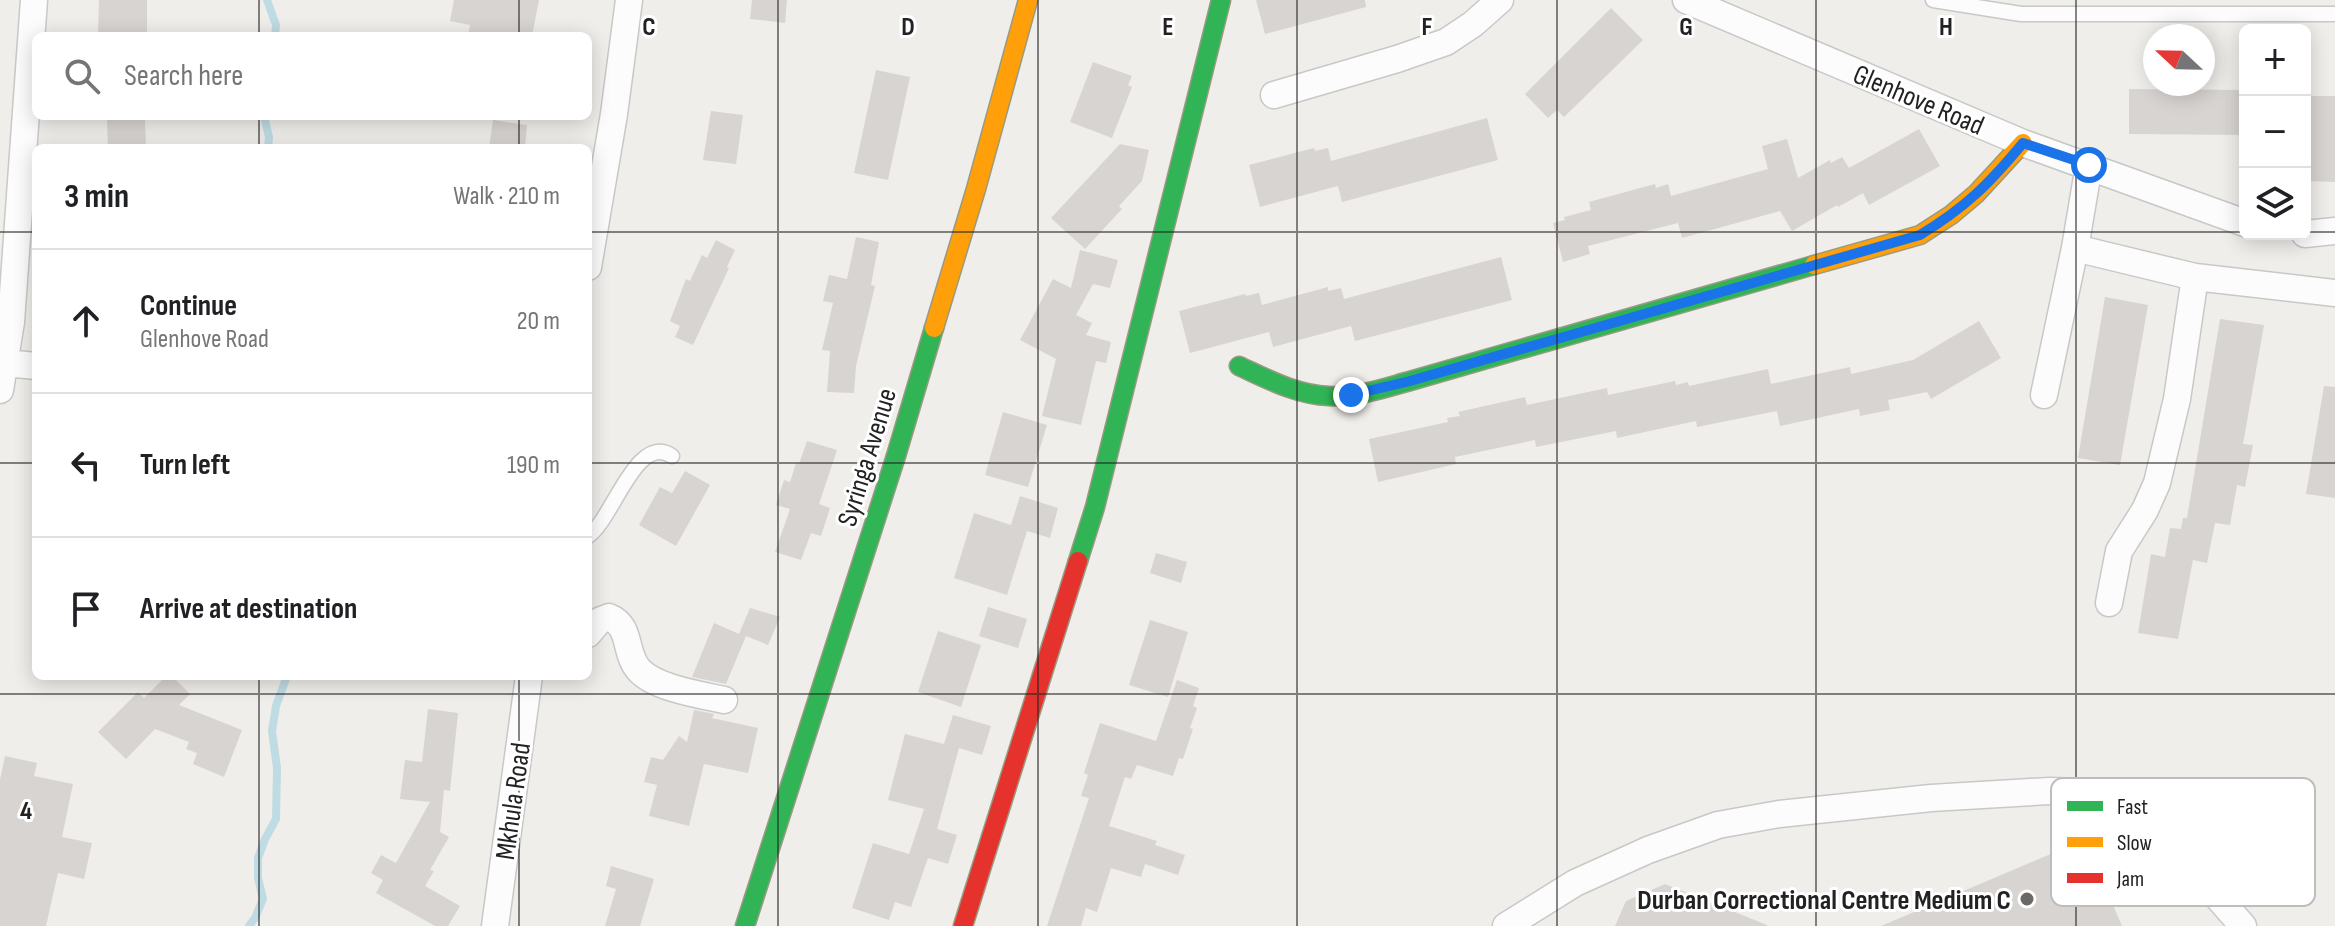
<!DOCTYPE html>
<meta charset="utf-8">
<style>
:root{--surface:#fff;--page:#f6f6f6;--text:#202124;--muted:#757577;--line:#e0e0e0}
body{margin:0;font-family:"Sofia Sans Condensed",sans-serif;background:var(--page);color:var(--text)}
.controls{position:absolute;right:24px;top:24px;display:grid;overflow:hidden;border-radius:12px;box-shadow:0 4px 20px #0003}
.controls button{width:72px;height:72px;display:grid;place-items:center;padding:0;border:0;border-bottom:2px solid var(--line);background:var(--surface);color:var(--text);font:40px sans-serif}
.compass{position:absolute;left:2143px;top:24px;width:72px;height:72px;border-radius:50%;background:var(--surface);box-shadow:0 4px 20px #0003;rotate:292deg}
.stop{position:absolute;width:24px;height:24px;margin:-18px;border:6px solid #1a73e8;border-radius:50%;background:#fff}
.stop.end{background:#1a73e8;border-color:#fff;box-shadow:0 2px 8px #0008}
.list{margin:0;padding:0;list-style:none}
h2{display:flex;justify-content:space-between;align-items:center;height:104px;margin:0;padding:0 32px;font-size:34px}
h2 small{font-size:26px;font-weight:400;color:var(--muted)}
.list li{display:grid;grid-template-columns:52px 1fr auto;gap:24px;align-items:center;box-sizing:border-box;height:144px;padding:0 32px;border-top:2px solid var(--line)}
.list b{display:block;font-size:30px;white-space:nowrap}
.list p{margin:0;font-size:26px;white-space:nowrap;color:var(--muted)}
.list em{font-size:26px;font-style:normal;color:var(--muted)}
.icon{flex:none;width:44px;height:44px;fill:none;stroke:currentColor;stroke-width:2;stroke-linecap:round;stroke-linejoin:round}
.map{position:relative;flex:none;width:2335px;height:926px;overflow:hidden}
.search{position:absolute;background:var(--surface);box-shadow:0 4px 20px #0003;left:32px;top:32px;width:560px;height:88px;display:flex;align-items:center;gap:20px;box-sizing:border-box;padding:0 28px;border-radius:12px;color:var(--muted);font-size:30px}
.panel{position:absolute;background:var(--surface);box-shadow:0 4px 20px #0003;left:32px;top:144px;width:560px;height:536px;border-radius:12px}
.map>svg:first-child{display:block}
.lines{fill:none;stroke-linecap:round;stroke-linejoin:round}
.stream{stroke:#bfdbe3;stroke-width:8}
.building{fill:#d7d4d2}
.lane-casing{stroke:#c9c8c7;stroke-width:17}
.street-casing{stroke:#c9c8c7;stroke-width:29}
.fast-casing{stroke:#999a82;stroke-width:21}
.slow-casing{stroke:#999a82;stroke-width:21}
.jam-casing{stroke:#999a82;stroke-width:21}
.lane{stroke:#fdfcfc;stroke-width:14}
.street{stroke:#fdfcfc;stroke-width:26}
.fast{stroke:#30b455;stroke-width:18}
.slow{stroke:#ff9f0a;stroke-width:18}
.jam{stroke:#e5322d;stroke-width:18}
.route{stroke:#1a73e8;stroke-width:10}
.grid{fill:none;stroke:#222;stroke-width:2;stroke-opacity:0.55}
.poi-dot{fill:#6a6968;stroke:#fff;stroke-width:3}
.labels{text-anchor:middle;stroke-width:6;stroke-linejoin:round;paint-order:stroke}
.street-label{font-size:28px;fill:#222;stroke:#fff}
.poi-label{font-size:28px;font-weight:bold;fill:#222;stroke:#fff;text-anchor:end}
.key{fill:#fff;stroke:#bdbdbd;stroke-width:2}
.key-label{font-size:22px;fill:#222}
.grid-label{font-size:26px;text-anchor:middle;font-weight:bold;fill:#222;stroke:#fff;stroke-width:6;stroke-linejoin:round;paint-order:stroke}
</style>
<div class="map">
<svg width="2335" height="926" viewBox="0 0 2335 926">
<rect width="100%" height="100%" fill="#f0eeeb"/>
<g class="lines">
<!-- stream -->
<path class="stream" d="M267,0L276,25L275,36
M264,116L269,137L268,148
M249,926L255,918L263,899L258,878V858L265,839L276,819L277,768L272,731L276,706L287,676"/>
</g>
<!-- building -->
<path class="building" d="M99,0H147V36H98Z
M454,0H539L532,36H468L470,25L450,21Z
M752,0H787L785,23L750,19Z
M1256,0H1365L1366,7L1265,34Z
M1611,8L1643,40L1564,117L1557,110L1548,118L1525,94Z
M1093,62L1132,76L1128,85L1132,87L1112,138L1070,122Z
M876,70L910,77L888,180L854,173Z
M2129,89L2245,90V135L2129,134Z
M2305,96H2335V182L2305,181Z
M711,111L743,115L736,164L703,160Z
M145,118L146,148H108L107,120Z
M1487,118L1498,160L1342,202L1338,186L1260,207L1249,165L1314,148L1315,151L1328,148L1331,161Z
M493,120L527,125L525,148H489Z
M1919,129L1940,166L1869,205L1863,193L1838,207L1837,205L1792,231L1780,211L1682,238L1678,223L1588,246L1590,254L1563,262L1553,223L1565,220L1564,217L1591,210L1589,202L1655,184L1656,188L1668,184L1671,196L1768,169L1762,146L1787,139L1798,178L1830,160L1831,163L1842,157L1849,168Z
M1120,144L1149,150L1142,181L1119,206L1122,209L1085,249L1051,218Z
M856,237L879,242L871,285L875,286L856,366L854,393L827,392L830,351L822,350L833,303L823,301L829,275L847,279Z
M716,240L735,250L727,267L729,268L693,345L675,337L680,326L670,321L686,279L690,281L702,255L707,258Z
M1080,250L1118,260L1110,288L1093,284L1076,315L1092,323L1086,335L1111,342L1106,363L1096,361L1081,425L1042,416L1056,359L1020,340L1053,279L1071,288Z
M1501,257L1512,300L1355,341L1351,326L1273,347L1269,332L1190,353L1179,311L1245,294L1246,296L1259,293L1262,305L1328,287V291L1341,288L1344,299Z
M2105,297L2148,305L2120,465L2078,458Z
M2220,319L2264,325L2243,444L2253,445L2245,487L2237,485L2230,525L2215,523L2207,563L2193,560L2178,639L2138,633L2151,554L2165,557L2170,528L2181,529L2183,518H2187Z
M1979,321L2001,358L1931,399L1927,392L1888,400L1890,410L1860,416L1859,409L1780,426L1777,411L1697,427L1696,421L1617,438L1616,431L1536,447L1535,440L1455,457L1456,464L1378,482L1369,439L1448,422L1447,418L1460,416L1458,412L1525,397L1527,405L1607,388L1608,395L1675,381L1676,385L1688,382L1689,386L1768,369L1771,384L1850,367L1851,374L1913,360Z
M2324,386L2335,387V498L2306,494Z
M1003,412L1047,425L1028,487L985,475Z
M807,441L837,450L819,504L830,508L821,536L811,533L801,560L775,552L790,509L776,505L784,480L790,482L796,463L799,464Z
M685,471L710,485L676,546L639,525L660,487L672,493Z
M1020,496L1058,508L1050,538L1027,531L1007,595L954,578L974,513L1011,525Z
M1156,553L1187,562L1181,583L1150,573Z
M988,607L1027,619L1018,648L979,636Z
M750,608L780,617L768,645L746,636L726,684L692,677L714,623L739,634Z
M1150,620L1188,632L1168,697L1129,685Z
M938,631L981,645L961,707L918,692Z
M166,676H172L190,694L179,705L242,730L224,777L193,764L197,753L186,749L189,742L155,729L126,759L98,732L138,692L144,698Z
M1177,680L1199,688L1193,706L1197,708L1190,728L1193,729L1183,759L1179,758L1173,776L1137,765L1131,779L1125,777L1109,826L1157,841L1155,845L1185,855L1178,875L1145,864L1141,877L1111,868L1097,912L1086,908L1081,926H1047L1089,798L1081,796L1088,775L1084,773L1100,723L1156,741Z
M428,709L458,713L450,791L444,790L440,832L449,837L430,870L434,871L425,886L460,906L448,926H435L376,893L383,880L371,873L381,855L396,863L430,802L400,799L405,760L422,762Z
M694,710L714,714L712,718L758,728L748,773L704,764L689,826L649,816L657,785L644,782L651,757L663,760L679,736L687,742Z
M953,715L991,726L982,755L959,748L937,829L957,835L948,864L928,858L911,907L895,902L889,920L852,908L873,843L909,854L924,809L888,800L905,734L944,744Z
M5,756L37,763L34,776L73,784L62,837L92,843L84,879L58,873L46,926H0V780Z
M2053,853L2099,872L2122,926H1881Z
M611,866L654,879L640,926H605L616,889L606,886Z
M1665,884L1767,925V926H1615L1626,901Z"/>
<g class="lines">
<defs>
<path id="lane" d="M1933,0L2021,14H2335
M588,536C613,520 636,432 672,456"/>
<path id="street" d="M1686,0L2023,143L2245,223
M1274,95L1397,59L1446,42L1473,24L1500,0
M2089,165L2075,248L2195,277L2177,399L2157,483L2145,510L2119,551L2109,603
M2305,234L2335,231
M588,267L614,114L629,0
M2195,277L2335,293
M5,363L36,366
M0,390L11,322L34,0
M2044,395L2075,248
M588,634L599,621L609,617C632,626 624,654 639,670C655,688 701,695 724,700
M495,926L529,676
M1506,926L1575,883L1648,850L1718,825L1779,814L1931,798L2049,791L2084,792L2126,809L2158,829L2243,926"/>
<path id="fast" d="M1239,366C1267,379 1297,395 1329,396C1356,398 1384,388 1410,381L1814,265
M1078,561L1095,507L1221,0
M745,926L896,456L934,328"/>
<path id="slow" d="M1814,265L1920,235L1951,215L1976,194L2023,143
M934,328L976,189L1028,0"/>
<path id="jam" d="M963,926L1078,561"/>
</defs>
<!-- lane casing -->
<use href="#lane" class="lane-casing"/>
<!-- street casing -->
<use href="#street" class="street-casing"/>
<!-- fast casing -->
<use href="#fast" class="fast-casing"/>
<!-- slow casing -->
<use href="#slow" class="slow-casing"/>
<!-- jam casing -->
<use href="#jam" class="jam-casing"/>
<!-- lane -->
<use href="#lane" class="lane"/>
<!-- street -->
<use href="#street" class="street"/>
<!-- fast -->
<use href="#fast" class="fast"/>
<!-- slow -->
<use href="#slow" class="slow"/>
<!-- jam -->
<use href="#jam" class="jam"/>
</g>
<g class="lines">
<!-- route -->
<path class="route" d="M1351,395L1410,381L1920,235C1966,207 1989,184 2023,143L2089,165"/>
</g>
<!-- grid -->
<path class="grid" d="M259,0V36M519,0V36M778,0V926M1038,0V926M1297,0V926M1557,0V926M1816,0V926M2076,0V926M259,116V148M519,116V148M0,232H36M588,232H2245M2305,232H2335M0,463H36M588,463H2335M259,676V926M519,676V926M0,694H2335"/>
<!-- markers -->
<circle class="poi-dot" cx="2027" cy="899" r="8"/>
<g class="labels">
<!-- street labels -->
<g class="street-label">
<text transform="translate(1919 99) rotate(23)" y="10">Glenhove Road</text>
<text transform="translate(866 457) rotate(-73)" y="10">Syringa Avenue</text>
<text transform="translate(512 801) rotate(-82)" y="10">Mkhula Road</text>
</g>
<!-- poi labels -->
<g class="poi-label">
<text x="2011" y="909">Durban Correctional Centre Medium C</text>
</g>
</g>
<!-- legend -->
<rect x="2051" y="778" width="264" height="128" rx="12" class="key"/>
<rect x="2067" y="801" width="36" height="10" fill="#30b455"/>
<rect x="2067" y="837" width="36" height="10" fill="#ff9f0a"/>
<rect x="2067" y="873" width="36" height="10" fill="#e5322d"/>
<g class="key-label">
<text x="2117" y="814">Fast</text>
<text x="2117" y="850">Slow</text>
<text x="2117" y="886">Jam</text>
</g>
<g class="grid-label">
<text x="649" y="35">C</text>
<text x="908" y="35">D</text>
<text x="1168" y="35">E</text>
<text x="1427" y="35">F</text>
<text x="1686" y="35">G</text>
<text x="1946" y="35">H</text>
<text x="26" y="819">4</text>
</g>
</svg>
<div class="controls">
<button>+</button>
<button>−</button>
<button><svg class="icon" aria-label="layers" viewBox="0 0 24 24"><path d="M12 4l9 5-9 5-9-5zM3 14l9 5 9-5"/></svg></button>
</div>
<svg class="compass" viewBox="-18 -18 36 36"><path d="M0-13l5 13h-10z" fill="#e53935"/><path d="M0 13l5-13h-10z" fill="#757577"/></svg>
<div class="stop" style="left:2089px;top:165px"></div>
<div class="stop end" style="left:1351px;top:395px"></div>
<div class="search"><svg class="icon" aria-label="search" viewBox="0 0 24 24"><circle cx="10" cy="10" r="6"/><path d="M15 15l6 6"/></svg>Search here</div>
<section class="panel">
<h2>3 min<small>Walk · 210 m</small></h2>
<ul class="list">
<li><svg class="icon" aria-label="ahead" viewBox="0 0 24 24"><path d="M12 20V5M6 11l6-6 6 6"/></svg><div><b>Continue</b><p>Glenhove Road</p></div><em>20 m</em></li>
<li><svg class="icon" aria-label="left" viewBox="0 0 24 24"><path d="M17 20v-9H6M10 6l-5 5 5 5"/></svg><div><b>Turn left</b></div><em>190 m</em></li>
<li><svg class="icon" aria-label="arrive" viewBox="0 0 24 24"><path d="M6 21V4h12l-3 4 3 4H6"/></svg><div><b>Arrive at destination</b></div></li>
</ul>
</section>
</div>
